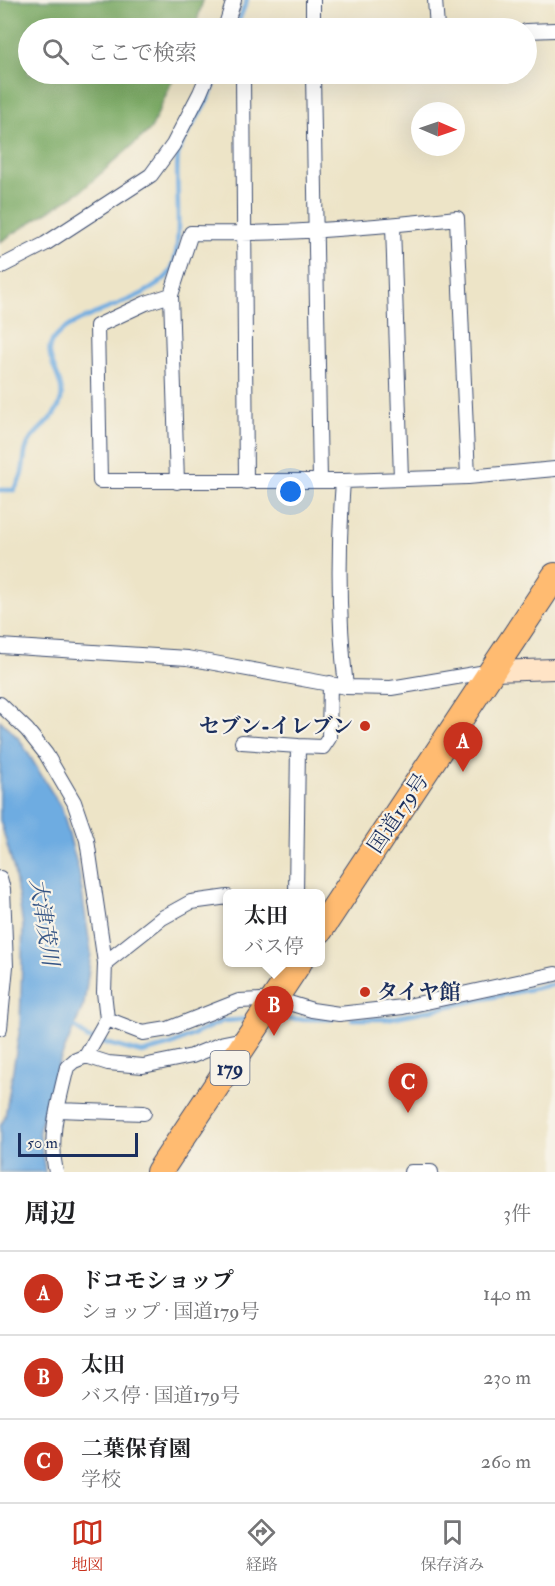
<!DOCTYPE html>
<html lang="ja">
<meta charset="utf-8">
<style>
:root{--surface:#fff;--page:#f2f2f2;--text:#202124;--muted:#757577;--line:#e0e0e0;--accent:#c8321e}
body{margin:0;font-family:"IM FELL Double Pica","Noto Serif JP",serif;background:var(--page);color:var(--text)}
.compass{position:absolute;left:411px;top:102px;width:54px;height:54px;border-radius:50%;background:var(--surface);box-shadow:0 6px 24px #0002;rotate:92deg}
.scale{position:absolute;left:18px;bottom:15px;width:120px;box-sizing:border-box;padding-left:6px;border:3px solid #1b2f5e;border-top:0;font-size:16px;line-height:21px;white-space:nowrap;color:#1b2f5e;-webkit-text-stroke:4px #f7f3e8;paint-order:stroke}
.you{position:absolute;left:291px;top:492px;width:21px;height:21px;margin:-15px;border:4px solid #fff;border-radius:50%;background:#1a73e8;box-shadow:0 0 0 9px #1a73e833}
.badge{display:grid;place-items:center;width:39px;height:39px;border-radius:50%;background:var(--accent);color:#fff;font-size:20px;font-weight:700}
.pin{position:absolute;translate:-50% -50px;filter:drop-shadow(0 2px 3px #0008)}
.pin::after{content:'';position:absolute;top:32px;width:21px;height:18px;background:inherit;clip-path:polygon(0 0,100% 0,50% 100%)}
.popup{position:absolute;left:223px;top:889px;width:102px;height:78px;box-sizing:border-box;display:grid;place-content:center;border-radius:9px;background:var(--surface);filter:drop-shadow(0 2px 4px #0005);font-size:20px;white-space:nowrap;color:var(--muted)}
.popup b{font-size:22px;color:var(--text)}
.popup::after{content:'';position:absolute;left:50%;top:100%;margin-left:-12px;border:12px solid transparent;border-top-color:var(--surface)}
.list{margin:0;padding:0;list-style:none}
h2{display:flex;justify-content:space-between;align-items:center;height:78px;margin:0;padding:0 24px;font-size:26px}
h2 small{font-size:20px;font-weight:400;color:var(--muted)}
.list li{display:grid;grid-template-columns:39px 1fr auto;gap:18px;align-items:center;box-sizing:border-box;height:84px;padding:0 24px;border-top:2px solid var(--line)}
.list b{display:block;font-size:22px;white-space:nowrap}
.list p{margin:0;font-size:20px;white-space:nowrap;color:var(--muted)}
.list em{font-size:20px;font-style:normal;color:var(--muted)}
.icon{flex:none;width:33px;height:33px;fill:none;stroke:currentColor;stroke-width:2;stroke-linecap:round;stroke-linejoin:round}
.map{position:relative;flex:none;width:555px;height:1172px;overflow:hidden}
.search{position:absolute;background:var(--surface);box-shadow:0 6px 24px #0002;left:18px;right:18px;top:18px;height:66px;display:flex;align-items:center;gap:15px;box-sizing:border-box;padding:0 21px;border-radius:33px;color:var(--muted);font-size:22px}
.sheet{height:330px;background:var(--surface)}
nav{display:flex;justify-content:space-around;align-items:center;box-sizing:border-box;height:84px;border-top:2px solid var(--line);background:var(--surface);font-size:16px;color:var(--muted)}
nav a{display:grid;justify-items:center;gap:3px}
nav .on{color:var(--accent)}
.map>svg:first-child{display:block}
.forest{fill:#78a862;stroke:#4a6c60;stroke-width:1.5}
.water{fill:#6eace1;stroke:#446ea0;stroke-width:1.5}
.lines{fill:none;stroke-linecap:round;stroke-linejoin:round}
.stream{stroke:#6eace1;stroke-width:4.5}
.street-casing{stroke:#3a4a6e;stroke-width:16}
.secondary-casing{stroke:#3a4a6e;stroke-width:22}
.highway-casing{stroke:#3a4a6e;stroke-width:28}
.street{stroke:#fff;stroke-width:14}
.secondary{stroke:#ffe4c6;stroke-width:20}
.highway{stroke:#ffbb71;stroke-width:26}
.poi-dot{fill:#c8321e;stroke:#f7f3e8;stroke-width:2}
.labels{text-anchor:middle;stroke-width:4.5;stroke-linejoin:round;paint-order:stroke}
.shield{fill:#f7f3e8;stroke:#5d6a87;stroke-width:1.5}
.shield-label{font-size:20px;font-weight:bold;fill:#1b2f5e}
.poi-label{font-size:21px;font-weight:bold;fill:#1b2f5e;stroke:#f7f3e8;text-anchor:end}
.street-label{font-size:21px;fill:#1b2f5e;stroke:#f7f3e8}
.water-label{font-size:22px;font-style:italic;fill:#345485;stroke:#f7f3e8}
</style>
<div class="map">
<svg width="555" height="1172" viewBox="0 0 555 1172">
<rect width="100%" height="100%" fill="#f7f3e8"/>
<filter id="ink" filterUnits="userSpaceOnUse"><feTurbulence type="fractalNoise" baseFrequency=".0167" numOctaves="2"/><feDisplacementMap in="SourceGraphic" scale="12" xChannelSelector="R" yChannelSelector="G"/><feConvolveMatrix kernelMatrix="1 2 1 2 8 2 1 2 1" color-interpolation-filters="sRGB"/></filter>
<filter id="wash" filterUnits="userSpaceOnUse"><feTurbulence type="fractalNoise" baseFrequency=".008" numOctaves="4" result="noise"/><feDisplacementMap in="SourceGraphic" scale="24" xChannelSelector="R" yChannelSelector="G"/><feGaussianBlur stdDeviation="1.35" result="paint"/><feColorMatrix in="noise" values="0 0 0 0 0 0 0 0 0 0 0 0 0 0 0 0 0 1.4 0 .05"/><feComposite in="paint" operator="in"/></filter>
<g filter="url(#wash)">
<rect width="100%" height="100%" fill="#ede4c7"/>
<!-- forest -->
<path class="forest" d="M0,0H203L195,28H28V74H175L151,129L81,191L0,242Z"/>
<!-- water -->
<path class="water" d="M0,720L20,740L62,809L79,872L91,953L84,1004L58,1065L39,1130L45,1172H0V1127L5,1117L20,1028L23,925L14,870L0,820Z"/>
<g class="lines">
<!-- stream -->
<path class="stream" d="M236,28L247,0
M0,490H14C28,472 20,453 31,439C41,426 56,418 61,400C66,381 44,359 51,343C65,315 141,305 167,276C186,255 174,183 178,155C179,142 204,110 210,95C213,88 215,81 218,74
M280,1019H332
M352,1019H387L555,984
M72,1024L87,1038L142,1053L171,1045L223,1021L250,1019"/>
</g>
</g>
<g filter="url(#ink)">
<g class="lines">
<defs>
<path id="street" d="M313,0V28
M435,0L437,28
M225,28L234,0
M526,31L555,30
M243,74L246,482
M313,74L320,481
M393,225L401,479
M0,267L45,244L151,175L173,145L200,93L208,74
M171,295L177,482
M468,477L457,218C368,228 280,235 191,233L171,295L146,303L97,326L100,481H343L468,477L555,469
M343,481C338,550 338,619 346,687
M0,646L187,658L346,687L391,688L492,671
M0,704L27,730L46,754L74,802L87,840L105,963L104,992L107,1019L86,1056
M242,742L298,746
M0,878L3,889L6,966L0,1028
M296,894L298,746L323,747L329,738L330,683
M105,963L162,918L191,902L228,897
M107,1019L143,1033L168,1029L239,1001L261,1000L276,999L312,1010L339,1014L403,1007L555,974
M57,1110L144,1113
M56,1172C48,1137 59,1101 67,1067L74,1061L86,1056L108,1063L143,1066L192,1056L224,1043L249,1038
M411,1172H431"/>
<path id="secondary" d="M492,671L555,669"/>
<path id="highway" d="M320,930L555,576
M159,1172L299,962"/>
</defs>
<!-- street casing -->
<use href="#street" class="street-casing"/>
<!-- secondary casing -->
<use href="#secondary" class="secondary-casing"/>
<!-- highway casing -->
<use href="#highway" class="highway-casing"/>
<!-- street -->
<use href="#street" class="street"/>
<!-- secondary -->
<use href="#secondary" class="secondary"/>
<!-- highway -->
<use href="#highway" class="highway"/>
</g>
</g>
<!-- markers -->
<g class="poi-dot">
<circle cx="365" cy="726" r="6"/>
<circle cx="365" cy="992" r="6"/>
</g>
<g class="labels">
<!-- shield labels -->
<rect class="shield" x="210.5" y="1051" width="39" height="34" rx="4.5"/>
<g class="shield-label">
<text x="230" y="1075">179</text>
</g>
<!-- poi labels -->
<g class="poi-label">
<text x="353" y="733">セブン-イレブン</text>
<text x="377" y="999" text-anchor="start">タイヤ館</text>
</g>
<!-- street labels -->
<g class="street-label">
<text transform="translate(398 813) rotate(-56)" y="7">国道179号</text>
</g>
<!-- water labels -->
<g class="water-label">
<text transform="translate(45 922) rotate(81)" y="8">大津茂川</text>
</g>
</g>
</svg>
<svg class="compass" viewBox="-18 -18 36 36"><path d="M0-13l5 13h-10z" fill="#e53935"/><path d="M0 13l5-13h-10z" fill="#757577"/></svg>
<div class="scale">50 m</div>
<div class="you"></div>
<div class="pin badge" style="left:463px;top:772px">A</div>
<div class="pin badge" style="left:274px;top:1036px">B</div>
<div class="popup"><b>太田</b>バス停</div>
<div class="pin badge" style="left:408px;top:1113px">C</div>
<div class="search"><svg class="icon" aria-label="search" viewBox="0 0 24 24"><circle cx="10" cy="10" r="6"/><path d="M15 15l6 6"/></svg>ここで検索</div>
</div>
<section class="sheet">
<h2>周辺<small>3件</small></h2>
<ul class="list">
<li><span class="badge">A</span><div><b>ドコモショップ</b><p>ショップ · 国道179号</p></div><em>140 m</em></li>
<li><span class="badge">B</span><div><b>太田</b><p>バス停 · 国道179号</p></div><em>230 m</em></li>
<li><span class="badge">C</span><div><b>二葉保育園</b><p>学校</p></div><em>260 m</em></li>
</ul>
</section>
<nav>
<a class="on"><svg class="icon" aria-label="map" viewBox="0 0 24 24"><path d="M3 6l6-2 6 2 6-2v14l-6 2-6-2-6 2zM9 4v14M15 6v14"/></svg>地図</a>
<a><svg class="icon" aria-label="directions" viewBox="0 0 24 24"><path d="M12 3l9 9-9 9-9-9zM9 14v-3h6M13 9l2 2-2 2"/></svg>経路</a>
<a><svg class="icon" aria-label="saved" viewBox="0 0 24 24"><path d="M7 4h10v16l-5-4-5 4z"/></svg>保存済み</a>
</nav>
